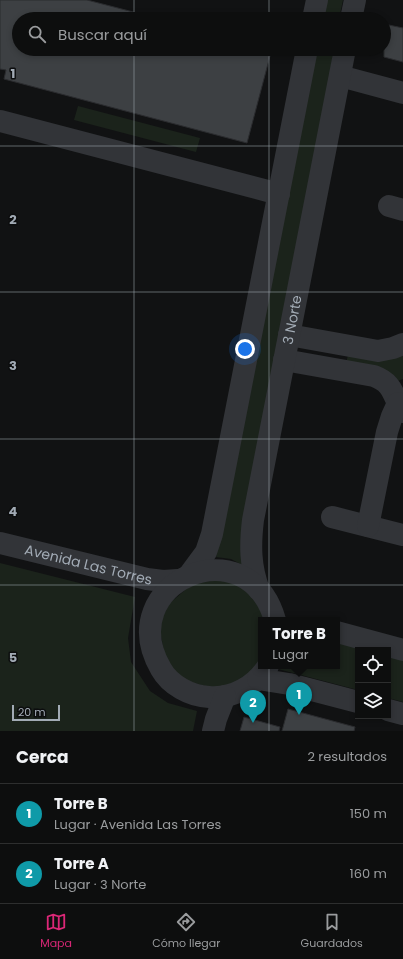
<!DOCTYPE html>
<html lang="es">
<meta charset="utf-8">
<style>
:root{--surface:#0d0e0e;--page:#161717;--text:#f1f3f6;--muted:#9a9c9e;--line:#2d2e2e;--accent:#db2777}
body{margin:0;font-family:Poppins,sans-serif;background:var(--page);color:var(--text)}
.controls{position:absolute;right:12px;bottom:12px;display:grid;overflow:hidden;border-radius:0px;box-shadow:0 2px 6px #0003}
.controls button{width:36px;height:36px;display:grid;place-items:center;padding:0;border:0;border-bottom:1px solid var(--line);background:var(--surface);color:var(--text);font:20px sans-serif}
.scale{position:absolute;left:12px;bottom:10px;width:48px;box-sizing:border-box;padding-left:4px;border:2px solid #a2abb5;border-top:0;font-size:11px;line-height:14px;white-space:nowrap;color:#a2abb5;-webkit-text-stroke:3px #0c0d0e;paint-order:stroke}
.you{position:absolute;left:245px;top:349px;width:14px;height:14px;margin:-10px;border:3px solid #fff;border-radius:50%;background:#1a73e8;box-shadow:0 0 0 6px #1a73e833}
.badge{display:grid;place-items:center;width:26px;height:26px;border-radius:50%;background:var(--accent);color:#fff;font-size:13px;font-weight:700}
.pin{position:absolute;translate:-50% -33px;filter:drop-shadow(0 1px 2px #0008)}
.pin::after{content:'';position:absolute;top:21px;width:14px;height:12px;background:inherit;clip-path:polygon(0 0,100% 0,50% 100%)}
.popup{position:absolute;left:258px;top:617px;width:82px;height:52px;box-sizing:border-box;display:grid;place-content:center;border-radius:0px;background:var(--surface);filter:drop-shadow(0 1px 3px #0005);font-size:13px;white-space:nowrap;color:var(--muted)}
.popup b{font-size:15px;color:var(--text)}
.popup::after{content:'';position:absolute;left:50%;top:100%;margin-left:-8px;border:8px solid transparent;border-top-color:var(--surface)}
.list{margin:0;padding:0;list-style:none}
h2{display:flex;justify-content:space-between;align-items:center;height:52px;margin:0;padding:0 16px;font-size:17px}
h2 small{font-size:13px;font-weight:400;color:var(--muted)}
.list li{display:grid;grid-template-columns:26px 1fr auto;gap:12px;align-items:center;box-sizing:border-box;height:60px;padding:0 16px;border-top:1px solid var(--line)}
.list b{display:block;font-size:15px;white-space:nowrap}
.list p{margin:0;font-size:13px;white-space:nowrap;color:var(--muted)}
.list em{font-size:13px;font-style:normal;color:var(--muted)}
.icon{flex:none;width:22px;height:22px;fill:none;stroke:currentColor;stroke-width:2;stroke-linecap:round;stroke-linejoin:round}
.map{position:relative;flex:none;width:403px;height:731px;overflow:hidden}
.search{position:absolute;background:var(--surface);box-shadow:0 2px 6px #0003;left:12px;right:12px;top:12px;height:44px;display:flex;align-items:center;gap:10px;box-sizing:border-box;padding:0 14px;border-radius:22px;color:var(--muted);font-size:15px}
.sheet{height:172px;background:var(--surface)}
nav{display:flex;justify-content:space-around;align-items:center;box-sizing:border-box;height:56px;border-top:1px solid var(--line);background:var(--surface);font-size:11px;color:var(--muted)}
nav a{display:grid;justify-items:center;gap:2px}
nav .on{color:var(--accent)}
.map>svg:first-child{display:block}
.green{fill:#1b231b}
.building{fill:#3d4043;stroke:#2b2c2f}
.lines{fill:none;stroke-linecap:round;stroke-linejoin:round}
.minor{stroke:#323438;stroke-width:22}
.grid{fill:none;stroke:#a2abb5;stroke-width:1;stroke-opacity:0.55}
.labels{text-anchor:middle;stroke-width:3;stroke-linejoin:round;paint-order:stroke}
.street-label{font-size:14px;fill:#a2abb5;stroke:#0c0d0e}
.grid-label{font-size:13px;text-anchor:middle;font-weight:bold;fill:#a2abb5;stroke:#0c0d0e;stroke-width:3;stroke-linejoin:round;paint-order:stroke}
</style>
<div class="map">
<svg width="403" height="731" viewBox="0 0 403 731">
<rect width="100%" height="100%" fill="#111213"/>
<!-- green -->
<path class="green" d="M324,0H343L339,19H321Z
M315,49H334L244,566L231,559L216,557Z
M78,106L200,138L196,152L74,120Z
M348,355H403V379L395,382L346,363Z
M0,563L135,597L128,638L131,662L150,691L168,703L197,711L193,731H0Z
M222,579L249,590L269,620H261V666L224,691L183,680L165,658L160,630L163,616L170,603L192,584Z
M337,641L369,650H358V690L278,669V666H337Z
M388,655L403,659V702L388,698Z"/>
<!-- building -->
<path class="building" d="M0,0H87L141,14V19H19V49H270L268,56H270L247,143L4,79L6,70L0,69Z
M384,24L403,28V62L384,57Z
M288,709L355,727L354,731H282Z
M244,717L280,727L279,731H240Z"/>
<g class="lines">
<!-- minor -->
<g class="minor">
<path d="M313,19L317,0"/>
<path d="M351,19L355,0"/>
<path d="M340,76L403,93"/>
<path d="M0,121L279,194"/>
<path d="M389,206L403,210"/>
<path d="M289,335L378,351L393,348L403,344"/>
<path d="M284,360L374,376C395,384 392,396 403,412"/>
<path d="M332,517L403,535"/>
<path d="M368,526L387,432L392,416L398,403"/>
<path id="s1" d="M0,543L147,579L163,581L178,580"/>
<path d="M189,575L206,552L212,534L307,49"/>
<path id="s2" d="M259,590C250,566 250,545 253,520L345,49"/>
<path d="M337,632L403,650"/>
<path d="M268,666C255,686 233,699 209,697C190,696 170,685 161,669C111,583 247,523 275,620"/>
<path d="M258,679L289,684L358,702"/>
<path d="M388,710L403,714"/>
<path d="M213,731L216,719L225,696"/>
</g>
</g>
<!-- grid -->
<path class="grid" d="M134,0V19M269,0V19M134,49V731M269,49V731M0,146H403M0,292H403M0,439H403M0,585H403"/>
<g class="labels">
<!-- street labels -->
<g class="street-label">
<text dy="5" stroke="none"><textPath href="#s2" startOffset="275">3 Norte</textPath></text>
<text dy="5" stroke="none"><textPath href="#s1" startOffset="91">Avenida Las Torres</textPath></text>
</g>
</g>
<g class="grid-label">
<text x="13" y="78">1</text>
<text x="13" y="224">2</text>
<text x="13" y="370">3</text>
<text x="13" y="516">4</text>
<text x="13" y="662">5</text>
</g>
</svg>
<div class="controls">
<button><svg class="icon" aria-label="locate" viewBox="0 0 24 24"><circle cx="12" cy="12" r="6"/><path d="M12 2v4M12 18v4M2 12h4M18 12h4"/></svg></button>
<button><svg class="icon" aria-label="layers" viewBox="0 0 24 24"><path d="M12 4l9 5-9 5-9-5zM3 14l9 5 9-5"/></svg></button>
</div>
<div class="scale">20 m</div>
<div class="you"></div>
<div class="pin badge" style="left:299px;top:715px;background:#0f9aa8">1</div>
<div class="popup"><b>Torre B</b>Lugar</div>
<div class="pin badge" style="left:253px;top:723px;background:#0f9aa8">2</div>
<div class="search"><svg class="icon" aria-label="search" viewBox="0 0 24 24"><circle cx="10" cy="10" r="6"/><path d="M15 15l6 6"/></svg>Buscar aquí</div>
</div>
<section class="sheet">
<h2>Cerca<small>2 resultados</small></h2>
<ul class="list">
<li><span class="badge" style="background:#0f9aa8">1</span><div><b>Torre B</b><p>Lugar · Avenida Las Torres</p></div><em>150 m</em></li>
<li><span class="badge" style="background:#0f9aa8">2</span><div><b>Torre A</b><p>Lugar · 3 Norte</p></div><em>160 m</em></li>
</ul>
</section>
<nav>
<a class="on"><svg class="icon" aria-label="map" viewBox="0 0 24 24"><path d="M3 6l6-2 6 2 6-2v14l-6 2-6-2-6 2zM9 4v14M15 6v14"/></svg>Mapa</a>
<a><svg class="icon" aria-label="directions" viewBox="0 0 24 24"><path d="M12 3l9 9-9 9-9-9zM9 14v-3h6M13 9l2 2-2 2"/></svg>Cómo llegar</a>
<a><svg class="icon" aria-label="saved" viewBox="0 0 24 24"><path d="M7 4h10v16l-5-4-5 4z"/></svg>Guardados</a>
</nav>
